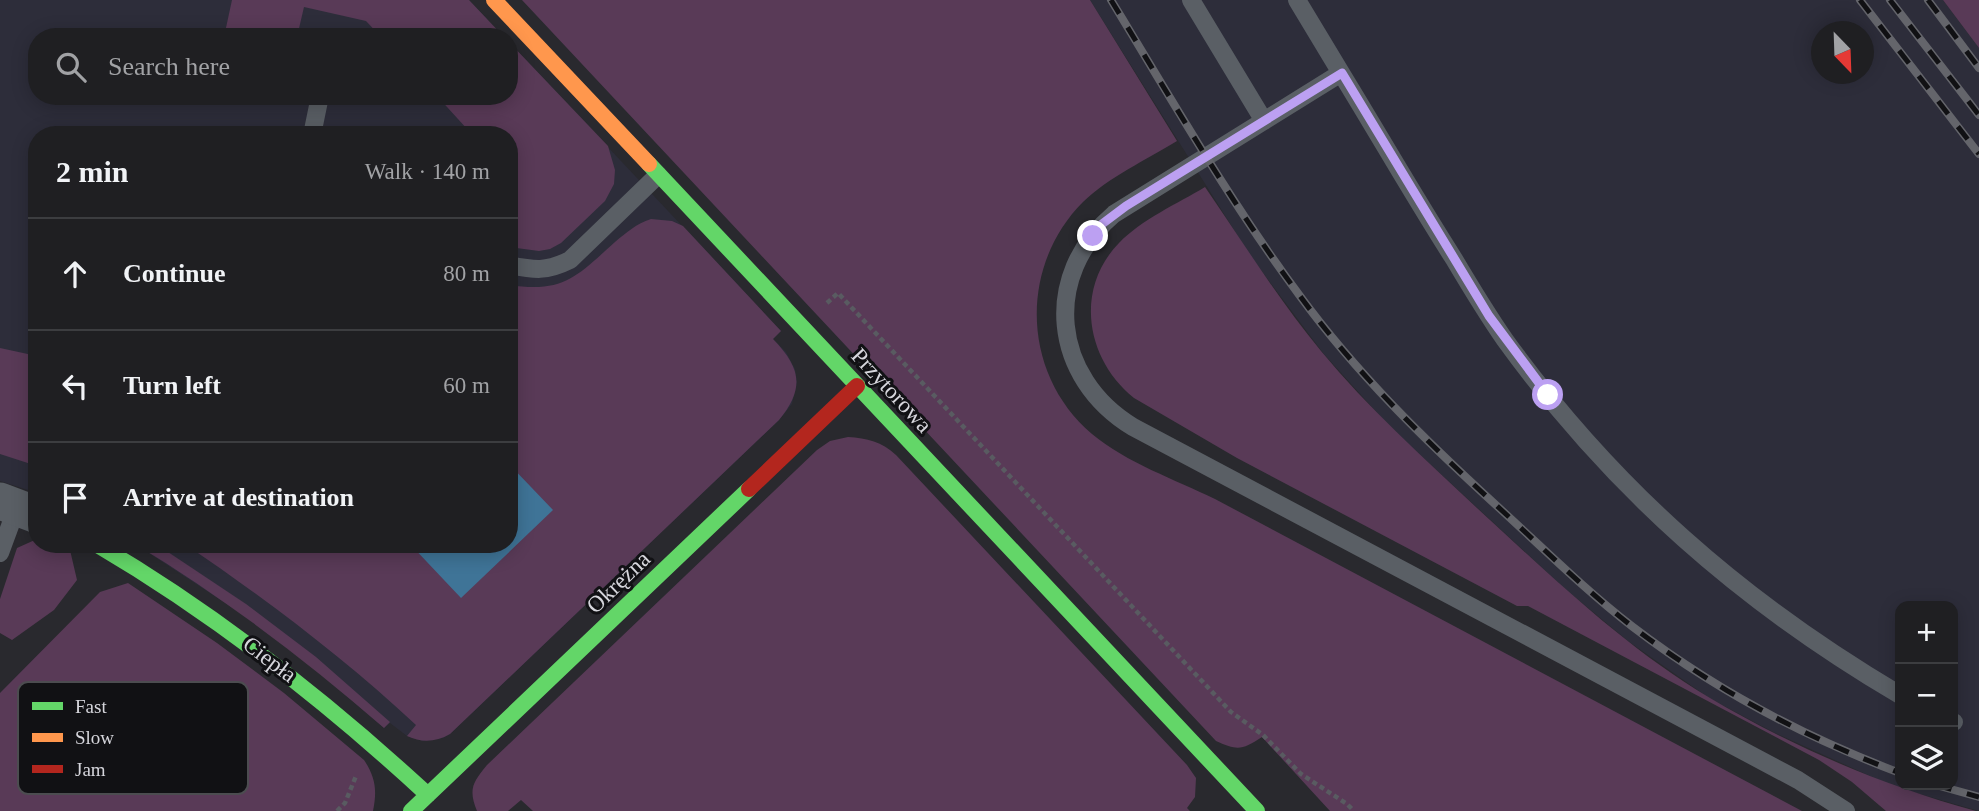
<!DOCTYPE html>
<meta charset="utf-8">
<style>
:root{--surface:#1f1f22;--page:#27272a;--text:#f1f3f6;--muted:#a1a2a5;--line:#3c3d40}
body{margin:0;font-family:"Times New Roman",serif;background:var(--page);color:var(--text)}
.controls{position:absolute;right:21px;bottom:21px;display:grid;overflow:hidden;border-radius:14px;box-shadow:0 4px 18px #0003}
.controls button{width:63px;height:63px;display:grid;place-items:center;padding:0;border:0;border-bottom:2px solid var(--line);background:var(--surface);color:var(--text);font:35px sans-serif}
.compass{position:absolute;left:1811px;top:21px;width:63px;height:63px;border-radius:50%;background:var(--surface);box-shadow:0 4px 18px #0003;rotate:157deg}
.stop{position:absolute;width:21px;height:21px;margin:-16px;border:5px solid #bca0f2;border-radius:50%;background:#fff}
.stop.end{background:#bca0f2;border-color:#fff;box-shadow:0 2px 7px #0008}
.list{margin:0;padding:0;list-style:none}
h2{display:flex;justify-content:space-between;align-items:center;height:91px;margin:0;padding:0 28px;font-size:30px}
h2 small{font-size:23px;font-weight:400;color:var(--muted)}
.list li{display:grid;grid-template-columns:46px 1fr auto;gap:21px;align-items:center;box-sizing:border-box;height:112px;padding:0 28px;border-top:2px solid var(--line)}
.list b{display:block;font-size:26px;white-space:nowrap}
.list em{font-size:23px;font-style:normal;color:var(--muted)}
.icon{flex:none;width:38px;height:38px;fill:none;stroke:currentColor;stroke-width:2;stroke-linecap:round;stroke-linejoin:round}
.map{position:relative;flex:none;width:1979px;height:811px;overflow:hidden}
.search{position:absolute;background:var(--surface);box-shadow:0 4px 18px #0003;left:28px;top:28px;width:490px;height:77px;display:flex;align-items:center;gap:18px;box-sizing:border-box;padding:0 24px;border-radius:28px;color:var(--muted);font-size:26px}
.panel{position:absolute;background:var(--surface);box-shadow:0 4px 18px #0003;left:28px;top:126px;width:490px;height:427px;border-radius:28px}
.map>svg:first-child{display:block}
.built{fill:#2d2d3a;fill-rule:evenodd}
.green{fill:#593a57}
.water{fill:#3f7497}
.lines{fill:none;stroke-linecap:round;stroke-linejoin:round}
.path{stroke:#595b61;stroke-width:4.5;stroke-dasharray:5 3.5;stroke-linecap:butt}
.lane{stroke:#5a5f65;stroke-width:18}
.street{stroke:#5a5f65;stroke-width:37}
.fast{stroke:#63d668;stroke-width:16}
.slow{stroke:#ff974d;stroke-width:16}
.jam{stroke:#b3261e;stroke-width:16}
.rail-casing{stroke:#64656b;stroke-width:8}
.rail{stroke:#111114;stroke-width:5;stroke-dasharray:16;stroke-linecap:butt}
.route{stroke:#bca0f2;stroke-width:9}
.labels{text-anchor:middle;stroke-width:6;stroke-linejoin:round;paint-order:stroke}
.street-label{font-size:23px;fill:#d6d6dc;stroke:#111114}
.key{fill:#111114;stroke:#4c4c50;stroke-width:2}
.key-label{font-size:19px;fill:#d6d6dc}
</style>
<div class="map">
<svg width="1979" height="811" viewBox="0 0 1979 811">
<rect width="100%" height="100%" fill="#29292e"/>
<!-- built -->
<path class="built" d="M0,0H469L504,37H37V96H509V42L781,331L773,339L786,352L795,369L797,382L792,404L779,420L450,734L443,738L423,741L407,736L390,723L384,728L309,664L239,612L135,544H509V135H37V493L0,481Z
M1090,0H1943L1979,48V811L1892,786L1773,732L1709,698L1628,641L1564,588L1390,427L1323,353L1251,257ZM1822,32H1864V74H1822ZM1900,606H1953V785H1900Z"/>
<!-- green -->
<path class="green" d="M232,0H469L504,37H381L366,21L304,7L297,37H224Z
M522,0H1090L1177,141C1146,160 1109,177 1083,202C1018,267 1022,375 1092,434C1127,463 1174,479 1215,499L1802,811H1330L1262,737C1242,750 1238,751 1216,741Z
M1943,0H1979V48Z
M509,42L608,146L615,170L614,184L605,201L561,243L550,249L539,251L509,247V135H467L468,130L437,96H509Z
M1205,187C1243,242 1278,299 1321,351C1368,408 1423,457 1477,508C1550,575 1624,647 1710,698C1793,747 1884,786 1976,811H1886L1852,782L1819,760L1528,606H1517L1237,458L1134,398C1086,360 1074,289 1119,243C1142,219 1177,204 1205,187Z
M651,219L672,221L683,226L781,331L773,339C801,368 805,388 779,420L450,734C436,742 422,743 407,736L416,725C344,658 267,600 185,544H509V285C564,293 576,277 615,242C627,232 636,224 651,219Z
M0,348L37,356V466L0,454Z
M848,437C867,438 882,442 896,455L1187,765L1196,778L1195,797L1187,808L1190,811H533L521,800L508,811H477C468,789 473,782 487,765L817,450L830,441Z
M37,539V544H57L70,550L77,580L54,610L12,640L0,633V599L17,548Z
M135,544H156L246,604L316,657L390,722L384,728C306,660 224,598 135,544Z
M128,583L217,643L284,693L364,760C376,778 377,791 373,811H0V693L100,592Z"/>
<!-- water -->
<path class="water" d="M509,464L553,510L461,598L410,544H509Z"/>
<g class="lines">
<!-- path -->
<path class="path" d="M827,303L838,293L1231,712L1263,735L1301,774L1347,804L1354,811
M337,811L345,803L356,776"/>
<!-- lane -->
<path class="lane" d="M1191,0L1264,121
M1297,0L1341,73
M312,135L320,96
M509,265C535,270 546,272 570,260L658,175
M0,553L17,507
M1953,722H1954
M1846,811L1798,780L1133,427C1052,378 1041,276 1114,214L1341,73C1379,135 1415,198 1454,259C1470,286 1487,314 1505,340C1613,489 1742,602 1900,695"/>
<!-- street -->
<path class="street" d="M0,501L37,515"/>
<!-- fast -->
<path class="fast" d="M649,164L1257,811
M96,544C217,615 325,700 428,795
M411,811L749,489"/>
<!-- slow -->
<path class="slow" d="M494,0L649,164"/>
<!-- jam -->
<path class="jam" d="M749,489L857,386"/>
<defs>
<path id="rail" d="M1111,0C1172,100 1230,202 1300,296C1357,374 1426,441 1497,506C1542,547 1585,590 1633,627C1714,689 1804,737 1900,773
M1860,0L1979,154
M1890,0L1979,115
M1928,0L1979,68
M1936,785L1979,797"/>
</defs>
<!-- rail casing -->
<use href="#rail" class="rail-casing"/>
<!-- rail -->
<use href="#rail" class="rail"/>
</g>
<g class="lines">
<!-- route -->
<path class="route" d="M1093,236L1102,224L1126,206L1342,73L1489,316L1548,395"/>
</g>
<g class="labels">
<!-- street labels -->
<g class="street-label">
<text transform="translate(892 390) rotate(47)" y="8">Przytorowa</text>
<text transform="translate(618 582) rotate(-44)" y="8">Okrężna</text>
<text transform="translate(270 659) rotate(37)" y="8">Ciepła</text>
</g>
</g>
<!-- legend -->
<rect x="18" y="682" width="230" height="112" rx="10" class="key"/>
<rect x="32" y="702" width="31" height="8" fill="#63d668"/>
<rect x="32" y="733" width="31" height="9" fill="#ff974d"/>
<rect x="32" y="765" width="31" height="8" fill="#b3261e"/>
<g class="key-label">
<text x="75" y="713">Fast</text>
<text x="75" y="744">Slow</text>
<text x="75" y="776">Jam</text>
</g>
</svg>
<div class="controls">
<button>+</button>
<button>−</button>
<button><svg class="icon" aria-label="layers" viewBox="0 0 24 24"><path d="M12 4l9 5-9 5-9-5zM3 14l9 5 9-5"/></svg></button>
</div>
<svg class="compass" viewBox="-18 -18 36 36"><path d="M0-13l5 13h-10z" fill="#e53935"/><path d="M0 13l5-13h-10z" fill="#a1a2a5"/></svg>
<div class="stop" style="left:1548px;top:395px"></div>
<div class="stop end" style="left:1093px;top:236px"></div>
<div class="search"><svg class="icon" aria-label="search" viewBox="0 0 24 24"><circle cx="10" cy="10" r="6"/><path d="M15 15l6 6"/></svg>Search here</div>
<section class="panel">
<h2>2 min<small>Walk · 140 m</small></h2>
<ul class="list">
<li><svg class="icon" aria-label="ahead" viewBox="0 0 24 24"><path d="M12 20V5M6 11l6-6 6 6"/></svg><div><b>Continue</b></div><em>80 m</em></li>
<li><svg class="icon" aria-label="left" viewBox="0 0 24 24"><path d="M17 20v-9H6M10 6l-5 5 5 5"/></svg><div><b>Turn left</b></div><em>60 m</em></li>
<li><svg class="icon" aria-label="arrive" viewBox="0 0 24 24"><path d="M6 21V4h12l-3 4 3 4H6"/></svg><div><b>Arrive at destination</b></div></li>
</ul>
</section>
</div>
